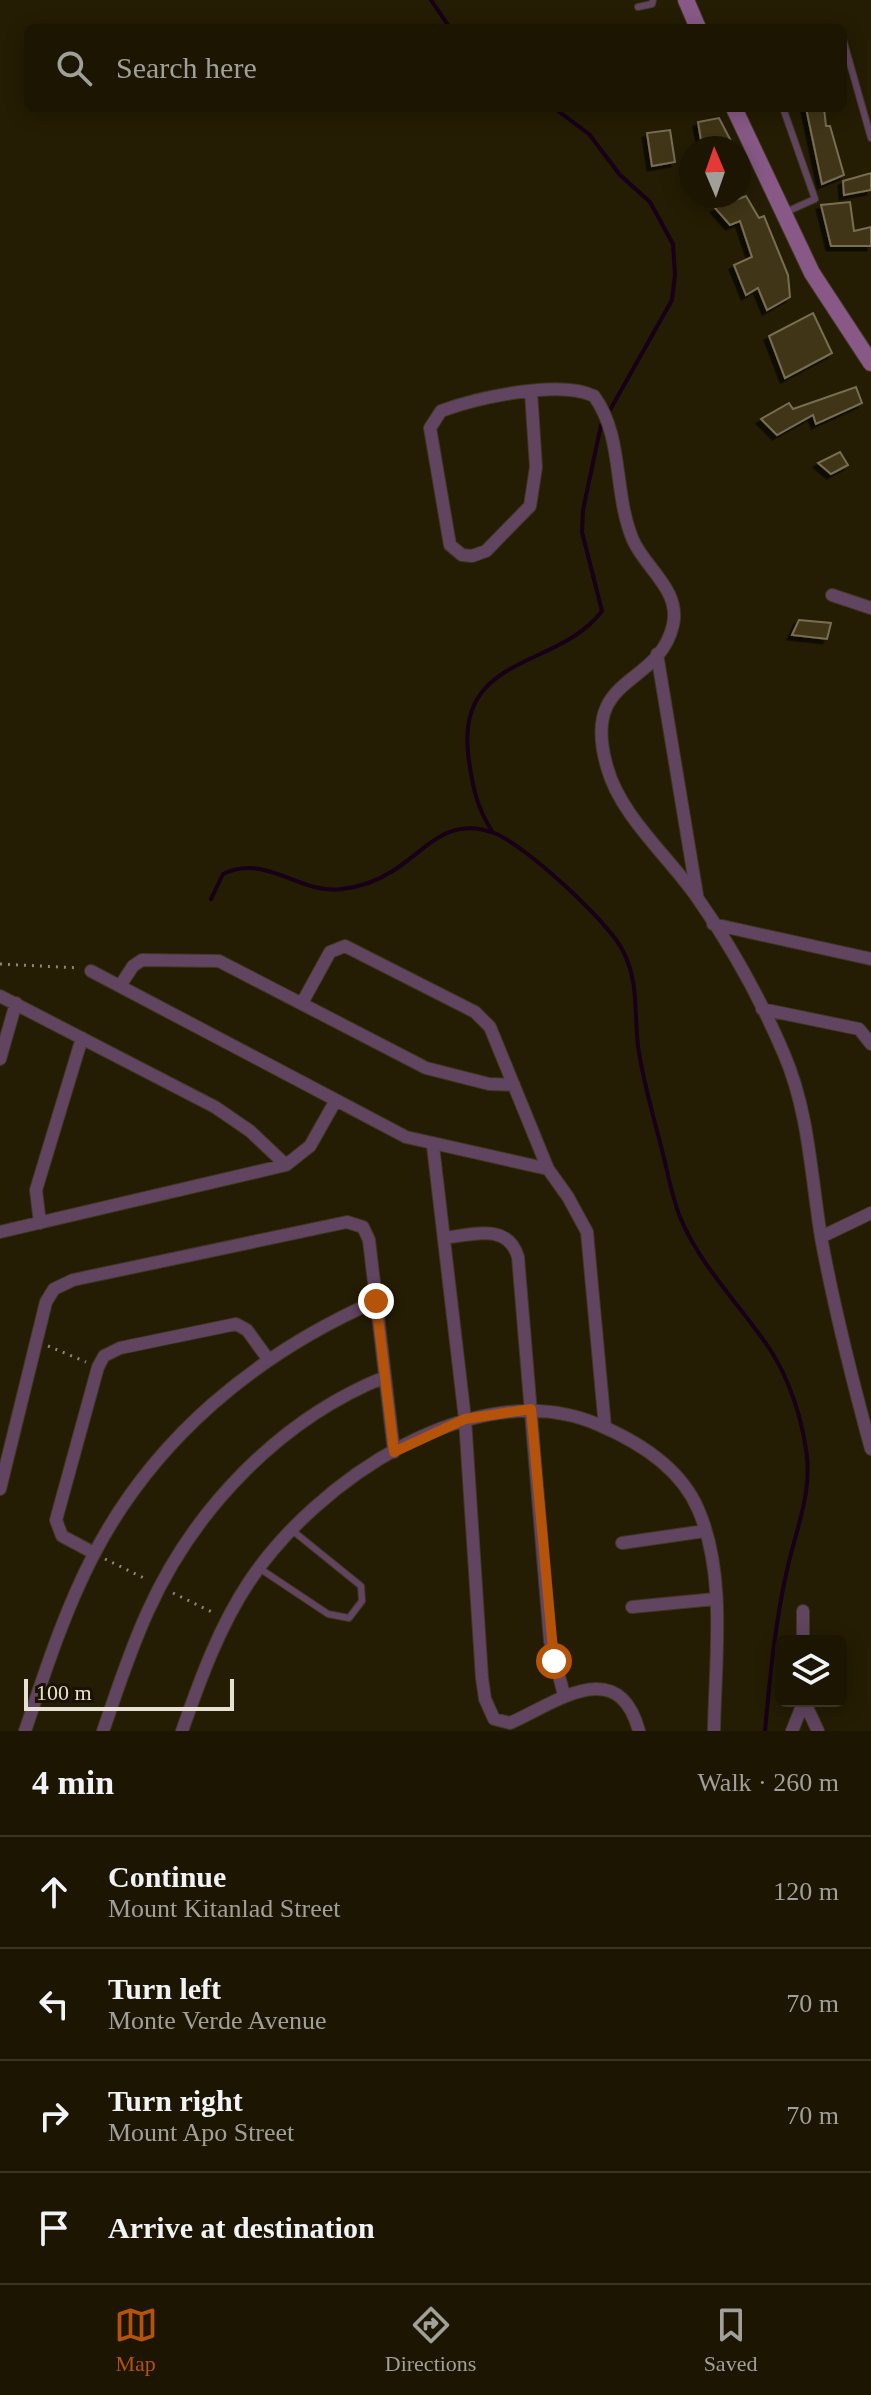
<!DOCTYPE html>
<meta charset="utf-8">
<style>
:root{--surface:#1b1502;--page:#241e0c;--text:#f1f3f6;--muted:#a09f99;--line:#393424;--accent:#b45309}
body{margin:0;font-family:Georgia,serif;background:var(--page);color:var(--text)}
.controls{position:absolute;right:24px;bottom:24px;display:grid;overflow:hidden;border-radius:12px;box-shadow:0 4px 20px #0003}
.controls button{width:72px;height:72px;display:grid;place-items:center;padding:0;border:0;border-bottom:2px solid var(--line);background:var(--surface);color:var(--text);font:40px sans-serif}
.compass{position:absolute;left:679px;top:136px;width:72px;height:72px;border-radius:50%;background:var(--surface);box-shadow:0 4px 20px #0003;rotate:358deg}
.scale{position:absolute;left:24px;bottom:20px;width:210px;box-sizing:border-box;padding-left:8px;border:4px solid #e6e1d2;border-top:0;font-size:22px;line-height:28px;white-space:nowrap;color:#e6e1d2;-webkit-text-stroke:6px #1b1300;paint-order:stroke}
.stop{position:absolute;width:24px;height:24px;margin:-18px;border:6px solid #b45309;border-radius:50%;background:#fff}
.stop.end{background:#b45309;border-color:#fff;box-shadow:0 2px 8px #0008}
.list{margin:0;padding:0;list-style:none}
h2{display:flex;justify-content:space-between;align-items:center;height:104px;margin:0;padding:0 32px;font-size:34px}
h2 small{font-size:26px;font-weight:400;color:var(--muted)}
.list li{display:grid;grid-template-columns:52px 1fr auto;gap:24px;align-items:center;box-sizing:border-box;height:112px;padding:0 32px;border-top:2px solid var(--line)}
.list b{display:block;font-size:30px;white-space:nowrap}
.list p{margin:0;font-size:26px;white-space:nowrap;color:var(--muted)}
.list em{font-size:26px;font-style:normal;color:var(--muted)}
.icon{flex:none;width:44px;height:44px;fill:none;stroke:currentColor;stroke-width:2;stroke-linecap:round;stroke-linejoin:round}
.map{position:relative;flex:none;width:871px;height:1731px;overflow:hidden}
.search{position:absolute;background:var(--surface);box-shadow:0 4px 20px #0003;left:24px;right:24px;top:24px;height:88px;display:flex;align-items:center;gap:20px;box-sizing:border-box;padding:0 28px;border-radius:12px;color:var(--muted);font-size:30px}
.sheet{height:552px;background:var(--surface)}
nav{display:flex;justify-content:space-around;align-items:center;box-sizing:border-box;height:112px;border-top:2px solid var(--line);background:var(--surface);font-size:22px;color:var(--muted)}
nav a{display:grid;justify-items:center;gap:4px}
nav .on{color:var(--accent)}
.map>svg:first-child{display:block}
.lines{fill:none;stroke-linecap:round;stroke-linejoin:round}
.stream{stroke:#170018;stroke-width:4}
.building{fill:#403514;stroke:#776e53;stroke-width:2;filter:url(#shadow)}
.lane-casing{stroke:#3f3820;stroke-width:8}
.street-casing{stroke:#3f3820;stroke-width:14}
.secondary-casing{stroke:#3f3820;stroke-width:18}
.path{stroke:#8e8774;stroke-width:3;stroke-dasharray:2 6;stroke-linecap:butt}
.lane{stroke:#614460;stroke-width:6}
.street{stroke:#614460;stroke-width:12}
.secondary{stroke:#885986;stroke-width:16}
.route{stroke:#b45309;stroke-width:10}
</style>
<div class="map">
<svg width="871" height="1731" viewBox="0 0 871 1731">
<defs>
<filter id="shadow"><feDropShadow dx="-4.5" dy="4.5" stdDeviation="0" flood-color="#0009"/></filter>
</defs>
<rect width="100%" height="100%" fill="#241c03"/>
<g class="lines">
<!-- stream -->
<path class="stream" d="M431,0L450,28
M554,108L589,134L620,175L650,202L673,244L675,275L672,300L610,410
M492,831C477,808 473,788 469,761C452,653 558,670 602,611L582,532L583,510L601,425
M211,899L223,874C267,853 299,895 342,889C358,887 377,881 391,872C426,851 447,815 494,833C524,844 609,922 623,951C639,982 634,1012 638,1046C643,1082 654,1118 663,1154C668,1174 672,1197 680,1217C701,1268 741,1305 771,1351C789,1379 801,1416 806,1449C813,1492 796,1529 787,1570C775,1623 770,1677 765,1731"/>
</g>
<!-- building -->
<path class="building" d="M806,108H824L826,126H830L844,175L822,184Z
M719,118L731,141L702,146L698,122Z
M670,130L675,162L652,166L647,133Z
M871,173V190L844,195L843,181Z
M746,196L759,218L764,216L788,275L790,297L767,310L758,288L746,295L734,265L752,257L740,221L730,225L715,208Z
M850,202L854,231L871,227V246H831L821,205Z
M813,313L832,353L785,378L769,336Z
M856,387L862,403L816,424L813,415L777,435L761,419L789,403L793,409Z
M840,452L848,465L831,474L818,463Z
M799,620L831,623L827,639L792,635Z"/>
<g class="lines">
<defs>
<path id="lane" d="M638,7L652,4L653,0
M819,28H830
M843,39L871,138
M783,108L815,199L786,212
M259,1568L328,1614L349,1618L362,1601L361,1586L293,1531"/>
<path id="street" d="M531,392L536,467L530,506L486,551L472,556L462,555L450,545L430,428L441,411C477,398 559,379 594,396C624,437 613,493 633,540C645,568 681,590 673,625C658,689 580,673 607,767C620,815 667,855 696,896C730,944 761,1000 784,1054C809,1112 811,1176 821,1237C834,1308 852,1379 871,1449
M832,595L871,608
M657,654L697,895
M713,924L871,959
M91,971L406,1137L548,1169
M120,986L133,966L142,960L219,961L426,1068L489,1084L514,1085
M0,996L215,1107L250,1131L286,1165
M302,1003L330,952L345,946L475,1012L490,1027L548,1169L568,1197L587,1232L605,1427
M762,1009L859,1029L871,1044
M0,1059L16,1003
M433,1146L465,1419L482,1678L485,1699L494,1719L510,1723C554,1704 618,1653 639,1731
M40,1223L36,1190L82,1038
M0,1232L286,1165L310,1146L336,1100
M821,1237L871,1213
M444,1238C472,1235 508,1222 518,1257L550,1641L564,1695
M0,1489L46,1302L54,1289L73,1280L347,1222L363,1227L369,1240L394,1452
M622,1543L705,1531
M94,1553L62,1536L56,1520L98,1367L104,1356L120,1348L236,1324L247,1330L268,1359
M632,1607L715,1599
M803,1611V1641
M804,1701L818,1731
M25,1731C45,1672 64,1612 93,1556C154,1438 256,1354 376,1301
M103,1731C117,1691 130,1650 148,1611C194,1509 280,1419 385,1377
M182,1731C200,1680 219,1627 249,1582C315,1482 476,1371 599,1425C639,1442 680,1467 698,1509C727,1575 715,1661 714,1731
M792,1731L804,1701"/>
<path id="secondary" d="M686,0L698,28
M734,108L812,273L871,363"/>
</defs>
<!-- lane casing -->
<use href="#lane" class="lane-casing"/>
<!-- street casing -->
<use href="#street" class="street-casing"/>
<!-- secondary casing -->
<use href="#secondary" class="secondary-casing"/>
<!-- path -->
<path class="path" d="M0,964L80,968
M48,1346L86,1362
M105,1559L148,1580
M173,1593L216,1614"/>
<!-- lane -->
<use href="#lane" class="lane"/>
<!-- street -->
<use href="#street" class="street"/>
<!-- secondary -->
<use href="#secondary" class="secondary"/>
</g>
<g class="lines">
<!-- route -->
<path class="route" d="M376,1301L394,1452L465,1419L531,1409L554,1661"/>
</g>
</svg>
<div class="controls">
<button><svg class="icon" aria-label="layers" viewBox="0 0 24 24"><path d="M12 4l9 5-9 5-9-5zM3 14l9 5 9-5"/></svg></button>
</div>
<svg class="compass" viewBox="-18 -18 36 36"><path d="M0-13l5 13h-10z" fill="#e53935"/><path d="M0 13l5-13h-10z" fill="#a09f99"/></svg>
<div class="scale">100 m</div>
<div class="stop" style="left:554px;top:1661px"></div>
<div class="stop end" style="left:376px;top:1301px"></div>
<div class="search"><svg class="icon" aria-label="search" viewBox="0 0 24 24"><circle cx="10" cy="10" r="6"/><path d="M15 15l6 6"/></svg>Search here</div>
</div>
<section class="sheet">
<h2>4 min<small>Walk · 260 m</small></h2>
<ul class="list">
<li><svg class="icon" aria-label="ahead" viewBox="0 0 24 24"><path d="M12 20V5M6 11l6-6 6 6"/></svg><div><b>Continue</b><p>Mount Kitanlad Street</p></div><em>120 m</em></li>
<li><svg class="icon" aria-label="left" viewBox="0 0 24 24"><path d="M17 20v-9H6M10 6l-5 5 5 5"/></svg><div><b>Turn left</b><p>Monte Verde Avenue</p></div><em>70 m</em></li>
<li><svg class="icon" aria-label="right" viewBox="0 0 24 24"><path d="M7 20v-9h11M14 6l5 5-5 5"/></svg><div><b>Turn right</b><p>Mount Apo Street</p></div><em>70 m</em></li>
<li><svg class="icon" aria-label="arrive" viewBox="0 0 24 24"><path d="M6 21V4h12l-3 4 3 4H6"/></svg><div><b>Arrive at destination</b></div></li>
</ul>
</section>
<nav>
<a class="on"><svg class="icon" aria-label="map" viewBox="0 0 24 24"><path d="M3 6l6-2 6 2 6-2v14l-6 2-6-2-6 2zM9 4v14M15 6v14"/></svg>Map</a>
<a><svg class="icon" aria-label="directions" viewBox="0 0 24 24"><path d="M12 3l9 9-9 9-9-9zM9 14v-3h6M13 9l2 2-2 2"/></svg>Directions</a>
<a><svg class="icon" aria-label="saved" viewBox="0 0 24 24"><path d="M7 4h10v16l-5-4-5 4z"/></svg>Saved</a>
</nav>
